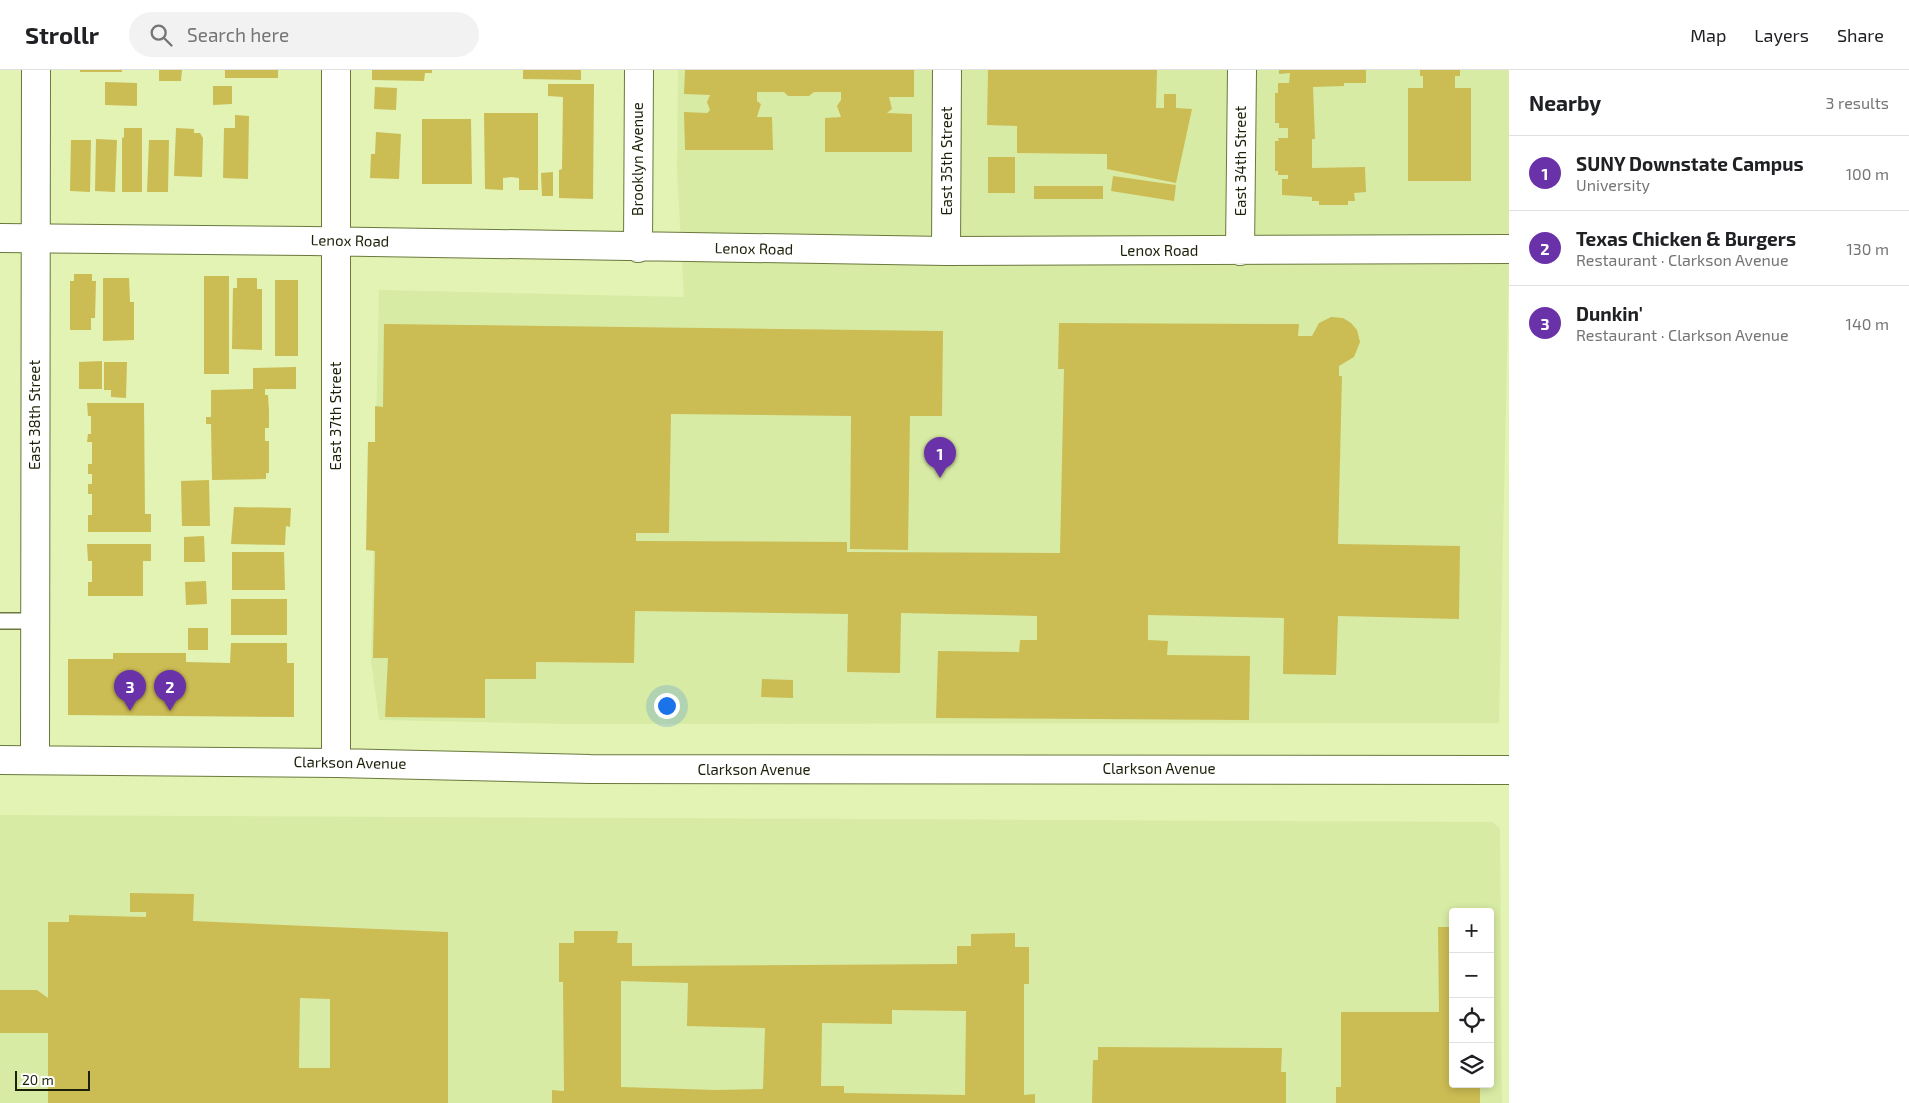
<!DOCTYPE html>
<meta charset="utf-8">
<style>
:root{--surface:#fff;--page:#f2f2f2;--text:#202124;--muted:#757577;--line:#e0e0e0;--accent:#6932a9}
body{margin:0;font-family:"Exo 2",sans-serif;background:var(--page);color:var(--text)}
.controls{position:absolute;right:15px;bottom:15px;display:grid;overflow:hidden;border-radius:5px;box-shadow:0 2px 8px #0003}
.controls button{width:45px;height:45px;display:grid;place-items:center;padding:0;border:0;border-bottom:1px solid var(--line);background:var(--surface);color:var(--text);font:25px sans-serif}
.scale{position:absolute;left:15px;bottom:12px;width:75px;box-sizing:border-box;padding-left:5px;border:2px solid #1b2108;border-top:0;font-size:14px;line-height:18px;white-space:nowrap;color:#1b2108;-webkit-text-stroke:4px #fff;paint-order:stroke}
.you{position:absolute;left:666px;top:635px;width:18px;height:18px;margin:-12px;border:4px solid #fff;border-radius:50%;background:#1a73e8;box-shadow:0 0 0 8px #1a73e833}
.badge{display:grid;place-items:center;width:32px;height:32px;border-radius:50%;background:var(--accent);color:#fff;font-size:16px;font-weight:700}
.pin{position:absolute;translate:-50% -41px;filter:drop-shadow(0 1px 2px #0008)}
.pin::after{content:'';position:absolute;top:26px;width:18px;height:15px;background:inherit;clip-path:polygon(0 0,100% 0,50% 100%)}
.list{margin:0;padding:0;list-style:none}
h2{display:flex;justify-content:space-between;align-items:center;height:65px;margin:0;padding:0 20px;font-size:21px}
h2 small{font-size:16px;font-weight:400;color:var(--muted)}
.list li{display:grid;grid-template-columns:32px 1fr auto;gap:15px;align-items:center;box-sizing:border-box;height:75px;padding:0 20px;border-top:1px solid var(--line)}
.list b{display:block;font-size:19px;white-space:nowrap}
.list p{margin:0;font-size:16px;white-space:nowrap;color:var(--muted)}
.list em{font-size:16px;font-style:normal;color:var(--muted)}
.icon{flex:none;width:28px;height:28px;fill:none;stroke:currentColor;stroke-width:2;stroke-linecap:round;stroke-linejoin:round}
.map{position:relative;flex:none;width:1509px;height:1033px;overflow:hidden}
header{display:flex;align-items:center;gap:30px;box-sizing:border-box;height:70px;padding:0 25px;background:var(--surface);border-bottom:1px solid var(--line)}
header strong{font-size:24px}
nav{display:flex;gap:28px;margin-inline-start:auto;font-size:18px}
.search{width:350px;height:45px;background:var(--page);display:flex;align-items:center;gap:12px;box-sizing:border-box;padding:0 18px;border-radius:28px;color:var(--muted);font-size:19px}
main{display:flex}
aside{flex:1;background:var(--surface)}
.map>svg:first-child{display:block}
.built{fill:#d8eba4;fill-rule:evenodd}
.building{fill:#ccbc54;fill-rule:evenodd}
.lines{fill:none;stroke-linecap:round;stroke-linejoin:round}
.service-casing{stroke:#6a783d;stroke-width:18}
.minor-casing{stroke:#6a783d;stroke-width:30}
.service{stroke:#fff;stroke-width:15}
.minor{stroke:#fff;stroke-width:28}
.labels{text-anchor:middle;stroke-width:5;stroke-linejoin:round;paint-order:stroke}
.street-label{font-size:15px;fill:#1b2108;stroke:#fff}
</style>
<header>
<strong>Strollr</strong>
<div class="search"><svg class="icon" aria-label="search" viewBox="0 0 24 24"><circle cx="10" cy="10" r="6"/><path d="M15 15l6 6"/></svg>Search here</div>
<nav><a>Map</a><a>Layers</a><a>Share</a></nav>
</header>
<main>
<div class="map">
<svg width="1509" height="1033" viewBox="0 0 1509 1033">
<rect width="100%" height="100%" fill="#e2f3b4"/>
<!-- built -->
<path class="built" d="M678,0H1509V198L1499,653L571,654L379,650L371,590L379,220L684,227L677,100Z
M0,745L1493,752L1500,759L1502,1033H0ZM1453,842H1490V1014H1453Z"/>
<!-- building -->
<path class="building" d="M80,0H122V2H80Z
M159,0H182L181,11H159Z
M225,0H278V8H225Z
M372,0H432V3H425L424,11L372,10Z
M523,0H581V10L523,9Z
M685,0H914V27H889L892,39L887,43L912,44V82H825V48L841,47L837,36L841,30V22H814L809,26H788L784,22H757V31L761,34L757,47H772L773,80H685L684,42L707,43L710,40L707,32L710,25L684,24Z
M988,0H1157L1156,38H1164V24H1176V38L1192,39L1176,113L1107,99V84L1017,83V56L987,55Z
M1279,0H1366V13H1344V16L1313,17L1315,69H1312V98L1365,97L1366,122L1354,123L1355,131H1348V135H1319V131H1312V127L1282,125V109H1288V105H1278V101H1275V71H1279L1278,68H1288V58H1279V53H1275V23H1278V13H1289L1290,3L1279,4Z
M1420,0H1460V6H1455V18H1471V111H1408V18H1423V6H1420Z
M105,12L137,13V36L105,35Z
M548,14H594L593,129L559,128V100L562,99L563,27L548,26Z
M213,16H232V34L213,35Z
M375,17L397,18L396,40L374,39Z
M484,43H538V120H519V108L511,107L503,108V120L485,119Z
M235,45L249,46L248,109L223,108L224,58H235Z
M422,49H471L472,114H422Z
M124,58H142V122H122V68L124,67Z
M176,58L194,59V63H200L203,68L202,107L174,106Z
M376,62L401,64L399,109L370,108L371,84H375Z
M96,69L117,70L115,122L95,121Z
M71,70H91L90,122L70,121Z
M149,70H169L168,122H147Z
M988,87H1015V123H988Z
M553,102V126H542L541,103Z
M1113,106L1176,115L1174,131L1111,121Z
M1034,116H1103V129H1034Z
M74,204H92V211H96L95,248H91V260H70V211H74Z
M204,206H229V304H204Z
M103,208H129L130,232H134V270L103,271Z
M237,208H257V219H262V280L232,279L233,218H237Z
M275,210H298V286H275Z
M1331,247L1343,248L1351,253L1357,260L1360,272L1354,287L1339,296V306H1342L1338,474L1460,476L1459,549L1338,546L1336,605L1283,604L1284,548L1148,545V570L1168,571L1167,585L1250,586L1249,650L936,648L938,581L1019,582L1020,570H1037V546L901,543L900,603L847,602L848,544L635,541L634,593L536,592V609H485V648L385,647L388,588H373L375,481L366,480L368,372H375V336L383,337L384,254L943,261L942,346H910L908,480L850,479L851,346L671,344L669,463H636V471L847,472V482L1060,483L1064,299H1058L1059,253L1299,254L1298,266H1312L1319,253Z
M102,291V319H79V292Z
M104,292H127L126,328L111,327V320H104Z
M296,297V319H265V325H268L269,341V358H265V371H269V403H266V409L212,410L211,354H206V347H211V320L253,319V298Z
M87,333H144L145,444H151V462H88V445H92V424H88V414H92V404H88V394H92V372H87L88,364H91V346H88Z
M209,410L210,456H182L181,411Z
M234,437L291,438L290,457L286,456L285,475L231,474Z
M204,466L205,492H184V467Z
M87,474H151V491H143V526H88V512H92V491H88Z
M232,482H284L285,520H232Z
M206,511L207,534L186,535L185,512Z
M231,529H287V565H231Z
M188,558H208V580H188Z
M231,573H287V593H294V647L68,645V589H113V583H186V592L230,593Z
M762,609L793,610V628L761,627Z
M130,823L194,824L193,851L448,862V1033H48V963H0V920H37L48,928V852H69V845L146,847V842H130ZM300,928L330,929V998H299Z
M1438,857H1453V1014H1480V1033H1336V1017H1341V942H1439Z
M574,861H618L617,873H632V896L957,894V876H971V864L1015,863V877H1029V914H1024V1025L1035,1024V1033H552V1020L564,1021L563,912H559V873H574ZM621,911L688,913L687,956L765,958L763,1019L716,1020L621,1017ZM892,940L966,941L965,1025L844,1023V1016H821L822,953L892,954Z
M1098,977L1282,978L1281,1002H1286V1033H1092L1093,990H1098Z"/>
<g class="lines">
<defs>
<path id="service" d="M0,551H35"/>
<path id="minor" d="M336,0V693
M0,168L310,171L946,181L1509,179
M638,178L639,0
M946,181L947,0
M1240,181L1242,0
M35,689L36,0
M0,690L336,693L590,699L1509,700"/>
</defs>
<!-- service casing -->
<use href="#service" class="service-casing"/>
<!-- minor casing -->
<use href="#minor" class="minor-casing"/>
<!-- service -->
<use href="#service" class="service"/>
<!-- minor -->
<use href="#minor" class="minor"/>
</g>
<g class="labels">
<!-- street labels -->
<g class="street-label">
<text transform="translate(638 89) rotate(-90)" y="5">Brooklyn Avenue</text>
<text transform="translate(947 91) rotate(-90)" y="5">East 35th Street</text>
<text transform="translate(1241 91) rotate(-90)" y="5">East 34th Street</text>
<text transform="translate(350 171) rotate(1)" y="5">Lenox Road</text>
<text transform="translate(754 179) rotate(1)" y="5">Lenox Road</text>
<text x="1159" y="186">Lenox Road</text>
<text transform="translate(35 345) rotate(-90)" y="5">East 38th Street</text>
<text transform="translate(336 346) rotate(-90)" y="5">East 37th Street</text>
<text transform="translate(350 693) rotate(1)" y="5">Clarkson Avenue</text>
<text x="1159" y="704">Clarkson Avenue</text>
<text x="754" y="705">Clarkson Avenue</text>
</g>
</g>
</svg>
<div class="controls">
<button>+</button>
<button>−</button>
<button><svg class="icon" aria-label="locate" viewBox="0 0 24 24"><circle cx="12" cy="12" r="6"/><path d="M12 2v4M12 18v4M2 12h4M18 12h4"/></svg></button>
<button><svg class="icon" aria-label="layers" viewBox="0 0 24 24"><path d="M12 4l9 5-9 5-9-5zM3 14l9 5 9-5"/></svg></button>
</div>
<div class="scale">20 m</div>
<div class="you"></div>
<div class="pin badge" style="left:940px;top:408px">1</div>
<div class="pin badge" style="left:170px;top:641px">2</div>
<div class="pin badge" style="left:130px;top:641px">3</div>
</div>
<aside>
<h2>Nearby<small>3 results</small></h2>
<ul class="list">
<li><span class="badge">1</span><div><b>SUNY Downstate Campus</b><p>University</p></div><em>100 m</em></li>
<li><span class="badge">2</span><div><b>Texas Chicken &amp; Burgers</b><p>Restaurant · Clarkson Avenue</p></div><em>130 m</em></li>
<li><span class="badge">3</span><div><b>Dunkin'</b><p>Restaurant · Clarkson Avenue</p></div><em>140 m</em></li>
</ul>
</aside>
</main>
